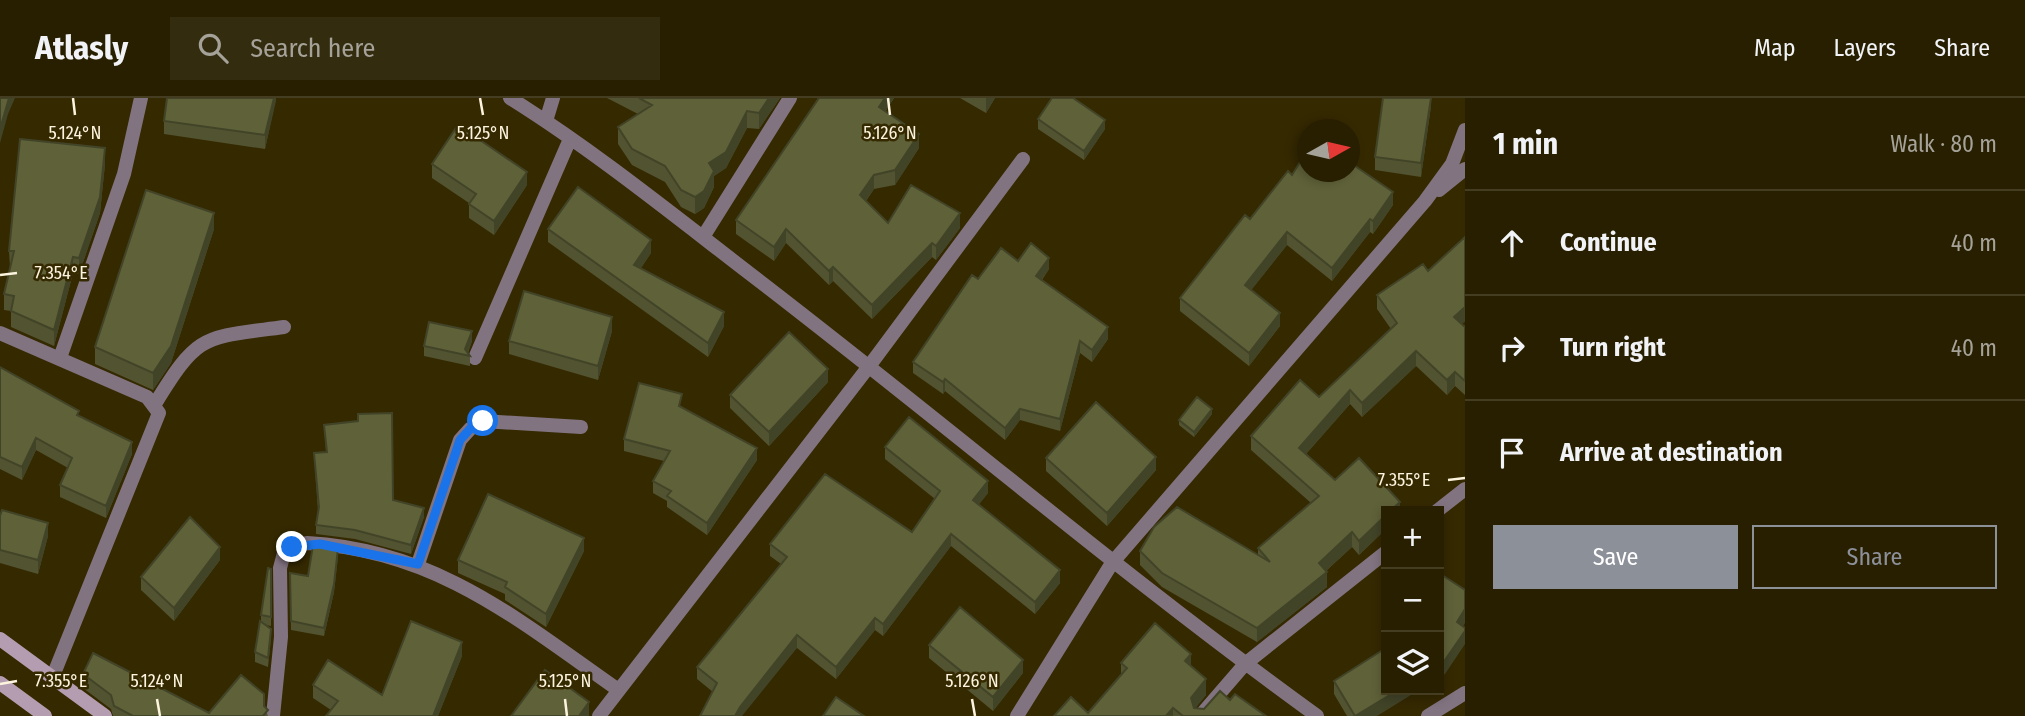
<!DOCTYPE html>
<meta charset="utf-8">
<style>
:root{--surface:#281f00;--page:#342c0f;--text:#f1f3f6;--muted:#a5a299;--line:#443d22;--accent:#8c9099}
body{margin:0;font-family:"Fira Sans Condensed",sans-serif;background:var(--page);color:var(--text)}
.controls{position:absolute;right:21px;bottom:21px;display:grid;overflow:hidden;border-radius:0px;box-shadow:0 4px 10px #0003}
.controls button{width:63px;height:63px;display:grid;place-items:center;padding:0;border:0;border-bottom:2px solid var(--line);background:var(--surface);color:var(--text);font:35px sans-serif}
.compass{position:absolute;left:1297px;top:21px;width:63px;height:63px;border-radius:50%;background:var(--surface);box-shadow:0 4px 10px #0003;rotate:82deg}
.stop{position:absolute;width:21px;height:21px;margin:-16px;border:5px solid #1a73e8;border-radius:50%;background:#fff}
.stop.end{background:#1a73e8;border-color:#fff;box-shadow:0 2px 7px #0008}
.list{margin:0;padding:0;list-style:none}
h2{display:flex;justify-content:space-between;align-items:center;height:91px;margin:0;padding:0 28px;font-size:30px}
h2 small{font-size:23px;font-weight:400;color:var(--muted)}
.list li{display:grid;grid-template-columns:46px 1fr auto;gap:21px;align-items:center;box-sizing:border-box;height:105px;padding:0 28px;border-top:2px solid var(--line)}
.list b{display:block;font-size:26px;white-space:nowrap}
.list em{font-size:23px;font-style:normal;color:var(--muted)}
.actions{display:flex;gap:14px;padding:21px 28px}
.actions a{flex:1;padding:16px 0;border:2px solid var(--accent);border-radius:0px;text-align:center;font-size:24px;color:var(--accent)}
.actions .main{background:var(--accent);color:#fff}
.icon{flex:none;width:38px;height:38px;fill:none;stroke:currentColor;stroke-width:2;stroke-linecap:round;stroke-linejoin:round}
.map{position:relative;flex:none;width:1465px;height:618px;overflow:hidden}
header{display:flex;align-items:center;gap:42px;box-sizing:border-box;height:98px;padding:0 35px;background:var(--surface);border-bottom:2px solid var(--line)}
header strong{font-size:33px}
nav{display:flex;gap:38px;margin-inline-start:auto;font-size:24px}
.search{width:490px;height:63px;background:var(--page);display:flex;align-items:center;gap:18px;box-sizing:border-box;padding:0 24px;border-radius:0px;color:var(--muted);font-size:26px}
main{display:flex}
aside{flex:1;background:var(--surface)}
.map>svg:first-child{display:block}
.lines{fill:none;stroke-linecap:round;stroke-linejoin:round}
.minor{stroke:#827380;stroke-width:14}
.secondary{stroke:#b59db1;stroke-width:14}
.wall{fill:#525331}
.shaded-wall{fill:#424428}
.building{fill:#5f6139;stroke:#424428;stroke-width:2}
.route{stroke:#1a73e8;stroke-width:9}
.ticks{fill:none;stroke:#fcf4de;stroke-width:2.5}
.ticks-label{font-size:18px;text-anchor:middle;fill:#fcf4de;stroke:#352900;stroke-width:5;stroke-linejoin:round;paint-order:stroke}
</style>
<header>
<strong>Atlasly</strong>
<div class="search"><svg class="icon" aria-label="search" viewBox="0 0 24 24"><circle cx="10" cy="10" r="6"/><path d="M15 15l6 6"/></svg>Search here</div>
<nav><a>Map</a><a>Layers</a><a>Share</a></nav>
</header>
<main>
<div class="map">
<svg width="1465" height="618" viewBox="0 0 1465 618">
<rect width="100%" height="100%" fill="#352900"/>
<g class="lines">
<!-- minor -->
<path class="minor" d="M510,0C593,52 671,115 749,175C940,321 1122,477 1317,618
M546,23L553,0
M1439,92L1465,71
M703,139L790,0
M0,235L147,299L159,315L53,578
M60,260L124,76L141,0
M475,260L570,41
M155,306C199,234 203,240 284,229
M1437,413L1465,391
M418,466L460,342L470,331L483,323L581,329
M273,618L281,539L280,470L284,455L292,449L307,445C436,452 517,521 617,591
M599,618L870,267L1023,61
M1017,618L1112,465L1425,103L1452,66L1465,32
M1200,618L1245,566L1386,454
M1428,618L1465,595"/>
<!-- secondary -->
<path class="secondary" d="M0,541L105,618
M0,585L45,618"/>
</g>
<!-- wall -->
<path class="wall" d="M276,0L265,51L164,36V23Z
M607,0H780L759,31L747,30L726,70L714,78V89L704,110L695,116L681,109L665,84L632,67L618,46V29L638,16Z
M819,0H894L885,14L919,50L895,87L874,91L866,103L888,125L960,130L936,162L932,159L872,221L833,183L829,187L786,145L774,163L736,136V122Z
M960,0H995L986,15Z
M1431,0V8L1421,79L1375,72V59Z
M1038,21L1105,31L1084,62L1038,31Z
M105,66L100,115L79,176L73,175L54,248L11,229V213L4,212V196L10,169L9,153Z
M432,66L527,87L494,137L469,120V105L432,80Z
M1292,77L1393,107L1373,136L1370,134L1332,183L1287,147L1251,192L1280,228L1249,268L1180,213V200Z
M214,131L171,265L153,292L95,266V249Z
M548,131L651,155L641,170L724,228L708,259L548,144Z
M1465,139V223L1462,226L1465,229V297L1455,288L1447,297L1416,268L1362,319L1350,306L1306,356L1335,382L1400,413H1386V431L1359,457L1352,449L1326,473L1327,489L1257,544L1162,489L1140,467V453L1258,457V450L1311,405L1251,352V338L1319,299L1391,231L1377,211V197L1428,173Z
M1018,163L1049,171L1042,182L1108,241L1092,264L1080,255L1060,333L1020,322L1005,342L945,293L943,296L913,275V264L978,181Z
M612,233L598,282L509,256V243Z
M472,243L468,255L470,258V268L424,258V248Z
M0,269L79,318L132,356L106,420L60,399V387L68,370L36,352L22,382L0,371Z
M828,284L769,348L730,310V297Z
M682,308V309L757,362L707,437L667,409V403L653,395V383L664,363L624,353V341Z
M1212,316L1194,339L1179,327V322Z
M324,327L393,402L424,419L411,456L355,441L316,436V427L318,413L314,355L326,354Z
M885,349L988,395L979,406L1060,485L1035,516L951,448L883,538L875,532L836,581L797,550L713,594L697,581V569L781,466L770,458V446L912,434L935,401L885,361Z
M1046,360L1156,372L1107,428L1046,373Z
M0,418L48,438L38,476L0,465Z
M584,453L546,529L505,502V496L458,475V462Z
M338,458L334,494L324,538L291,532L290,475L308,478Z
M220,462L174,523L141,492V479Z
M261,517L271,519V528L265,527L271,540L268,569L255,564V554L261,524Z
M929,547L1023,575L993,613L929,560Z
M462,558L438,618H326L331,612L313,600V587L382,597Z
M1121,565L1191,568L1206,597L1195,610L1204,611L1230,602L1266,618H1054L1088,615L1121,577Z
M83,576L209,615L264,608L268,618H113L111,611L83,590Z
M1334,583L1377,618H1347L1334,596Z"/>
<!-- shaded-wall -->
<path class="shaded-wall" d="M9,0H15L8,16L0,45V31Z
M274,0H276V3L265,51V37Z
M769,0H780L759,31V15Z
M885,0H894L879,23V9Z
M986,0H995L986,15Z
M1431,0V8L1421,79V65Z
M747,13V30L726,70L714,78V89L704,110L695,116V99L709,65Z
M1105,22V31L1084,62V53Z
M919,36V50L895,87V72Z
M105,50V66L100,115L79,176V160Z
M527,74V87L494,137V123Z
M874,77V91L860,111V97Z
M1393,94V107L1373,136V123Z
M214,115V131L171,265L153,292V275Z
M960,115V130L936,162V148Z
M1370,121V134L1332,183V170Z
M786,131V145L774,163V149Z
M1287,134V147L1245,200V187Z
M651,142V155L634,180V167Z
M932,145V159L872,221V207Z
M73,159V175L54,248V232Z
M1049,160V171L1036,189V178Z
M833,169V183L829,187V173Z
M1465,209V223L1454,233V219Z
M724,214V228L708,259V245Z
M1280,215V228L1249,268V255Z
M612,219V233L598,282V268Z
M1108,229V241L1092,264V252Z
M472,233V243L466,258L465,251Z
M1080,243V255L1060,333V321Z
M1416,253V268L1362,319V305Z
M828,271V284L769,348V334Z
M1455,274V288L1447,297V282Z
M945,281V293L943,296V284Z
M1350,292V306L1299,364V350Z
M1020,311V322L1005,342V330Z
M1212,311V316L1194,339V334Z
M36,340V352L22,382V369Z
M132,344V356L106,420V408Z
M757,350V362L707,437V425Z
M1156,359V372L1107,428V415Z
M988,383V395L973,414V402Z
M1400,404V413H1390Z
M424,410V419L411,456V447Z
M1386,417V431L1359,457V443Z
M48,425V438L38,476V462Z
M1352,434V449L1319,479V465Z
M951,436V448L883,538V526Z
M584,440V453L546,529V516Z
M220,449V462L174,523V510Z
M338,450L334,494L324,538V530Z
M1060,472V485L1035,516V504Z
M1327,474V489L1257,544V530Z
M1465,511V525L1457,538V524Z
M875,520V532L836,581V569Z
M1465,533V546L1445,576L1439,580V566Z
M797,537V550L742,618H735L740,609Z
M462,544V558L438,618H433Z
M1191,556V572L1185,563Z
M1023,562V575L993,613V599Z
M1206,581V597L1191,616V600Z
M1398,592H1419L1377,618H1355Z
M589,604V618H579Z
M1173,610V618H1166Z"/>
<!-- building -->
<path class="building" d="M0,0H9L0,31Z
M167,0H274L265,37L164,23Z
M639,0H769L759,15L747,13L726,54L709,65L714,73L704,93L695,99L681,92L665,68L632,51L618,29L652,7Z
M819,0H885L879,9L919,36L895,72L874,77L860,97L888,125L911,87L960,115L936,148L932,145L872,207L833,169L829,173L786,131L774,149L736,122Z
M1052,0H1073L1105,22L1084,53L1038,21Z
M1383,0H1431L1421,65L1375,59Z
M458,27L527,74L494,123L469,106L476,96L432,66Z
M20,41L105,50L100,99L79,160L73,159L54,232L11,213L14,198L4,196L14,153H9Z
M1307,53V74H1349V64L1393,94L1373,123L1370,121L1332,170L1287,134L1245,187L1280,215L1249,255L1180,200L1245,117L1250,121L1288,73L1292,77Z
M578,89L651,142L634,167L724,214L708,245L548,131Z
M146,92L214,115L171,248L153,275L95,249Z
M1465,139V209L1454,219L1465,229V283L1455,274L1447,282L1416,253L1362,305L1350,292L1299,350L1335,382L1359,360L1400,404L1390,413H1386V417L1359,443L1352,434L1319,465L1327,474L1257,530L1162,475L1140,453L1154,429L1177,409L1270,464L1258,450L1319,398L1251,338L1300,282L1319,299L1397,225L1377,197L1423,166L1428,173Z
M1031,145L1049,160L1036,178L1108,229L1092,252L1080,243L1060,321L1020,311L1005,330L945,281L943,284L913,264L972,177L978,181L1001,150L1018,163Z
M524,193L612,219L598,268L509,243Z
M429,224L472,233L465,251L470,258L424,248Z
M789,234L828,271L769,334L730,297Z
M0,269L79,313L77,317L132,344L106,408L60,387L72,360L36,340L22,369L0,359Z
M639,285L682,296L679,308L757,350L707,425L667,398L671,393L653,383L670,353L624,341Z
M1197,299L1212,311L1194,334L1179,322Z
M1096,304L1156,359L1107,415L1046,360Z
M392,315L393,402L424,410L411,447L355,432L316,427L319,409L314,355L327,354L324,327L358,323V316Z
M909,319L988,383L973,402L1060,472L1035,504L951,436L883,526L875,520L836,569L797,537L740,609L735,618H700L717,585L697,569L787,459L770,446L825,376L912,434L940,393L885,349Z
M488,396L584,440L546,516L505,489L507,484L458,462Z
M2,412L48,425L38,462L0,452V418Z
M190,419L220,449L174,510L141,479Z
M313,447L338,450L334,486L324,530L291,523L290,475L308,478Z
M268,470L271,471V519L261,517Z
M1439,475L1465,492V511L1457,524L1465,530V533L1445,562L1439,566Z
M960,509L1023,562L993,599L929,547Z
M260,523L271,531L268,560L255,554Z
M411,523L462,544L433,618H326L338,603L313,587L328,562L382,597Z
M1155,525L1191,556L1185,563L1206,581L1191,600L1194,610L1204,611L1220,593L1230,602L1235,596L1266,618H1183L1173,610L1166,618H1054L1071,599L1088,615L1127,570L1121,565Z
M1386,550V592H1398L1355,618L1334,583Z
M93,555L209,615L241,577L264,596V608L268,612L263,618H133L114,608L111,597L83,576Z
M545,572L589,604L579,618H511Z
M836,599L864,618H823Z"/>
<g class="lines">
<!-- route -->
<path class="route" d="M292,449L320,446L418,466L460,342L470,331L483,323"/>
</g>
<!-- ticks -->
<path class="ticks" d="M73,0L75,17M480,0L483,17M888,0L890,17M0,177L17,175M1448,382L1465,380M0,586L17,583M157,601L160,618M565,601L567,618M972,601L975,618"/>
<g class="ticks-label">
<text x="75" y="41">5.124°N</text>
<text x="483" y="41">5.125°N</text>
<text x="890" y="41">5.126°N</text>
<text x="61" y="181">7.354°E</text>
<text x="1404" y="388">7.355°E</text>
<text x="157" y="589">5.124°N</text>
<text x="565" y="589">5.125°N</text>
<text x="972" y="589">5.126°N</text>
<text x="61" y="589">7.355°E</text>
</g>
</svg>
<div class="controls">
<button>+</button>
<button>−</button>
<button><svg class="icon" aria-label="layers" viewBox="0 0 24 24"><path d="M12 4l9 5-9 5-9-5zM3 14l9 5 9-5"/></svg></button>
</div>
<svg class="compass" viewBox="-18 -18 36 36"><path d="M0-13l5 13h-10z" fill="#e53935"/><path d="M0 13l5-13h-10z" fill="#a5a299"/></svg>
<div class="stop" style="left:483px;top:323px"></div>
<div class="stop end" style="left:292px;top:449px"></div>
</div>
<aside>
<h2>1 min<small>Walk · 80 m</small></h2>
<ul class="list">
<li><svg class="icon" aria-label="ahead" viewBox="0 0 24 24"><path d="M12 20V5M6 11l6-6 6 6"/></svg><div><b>Continue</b></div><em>40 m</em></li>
<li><svg class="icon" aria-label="right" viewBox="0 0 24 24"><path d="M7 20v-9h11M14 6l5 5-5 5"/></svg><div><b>Turn right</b></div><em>40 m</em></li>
<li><svg class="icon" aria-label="arrive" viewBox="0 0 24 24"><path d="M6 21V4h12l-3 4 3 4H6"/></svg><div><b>Arrive at destination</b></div></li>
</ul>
<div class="actions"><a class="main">Save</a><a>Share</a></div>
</aside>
</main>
